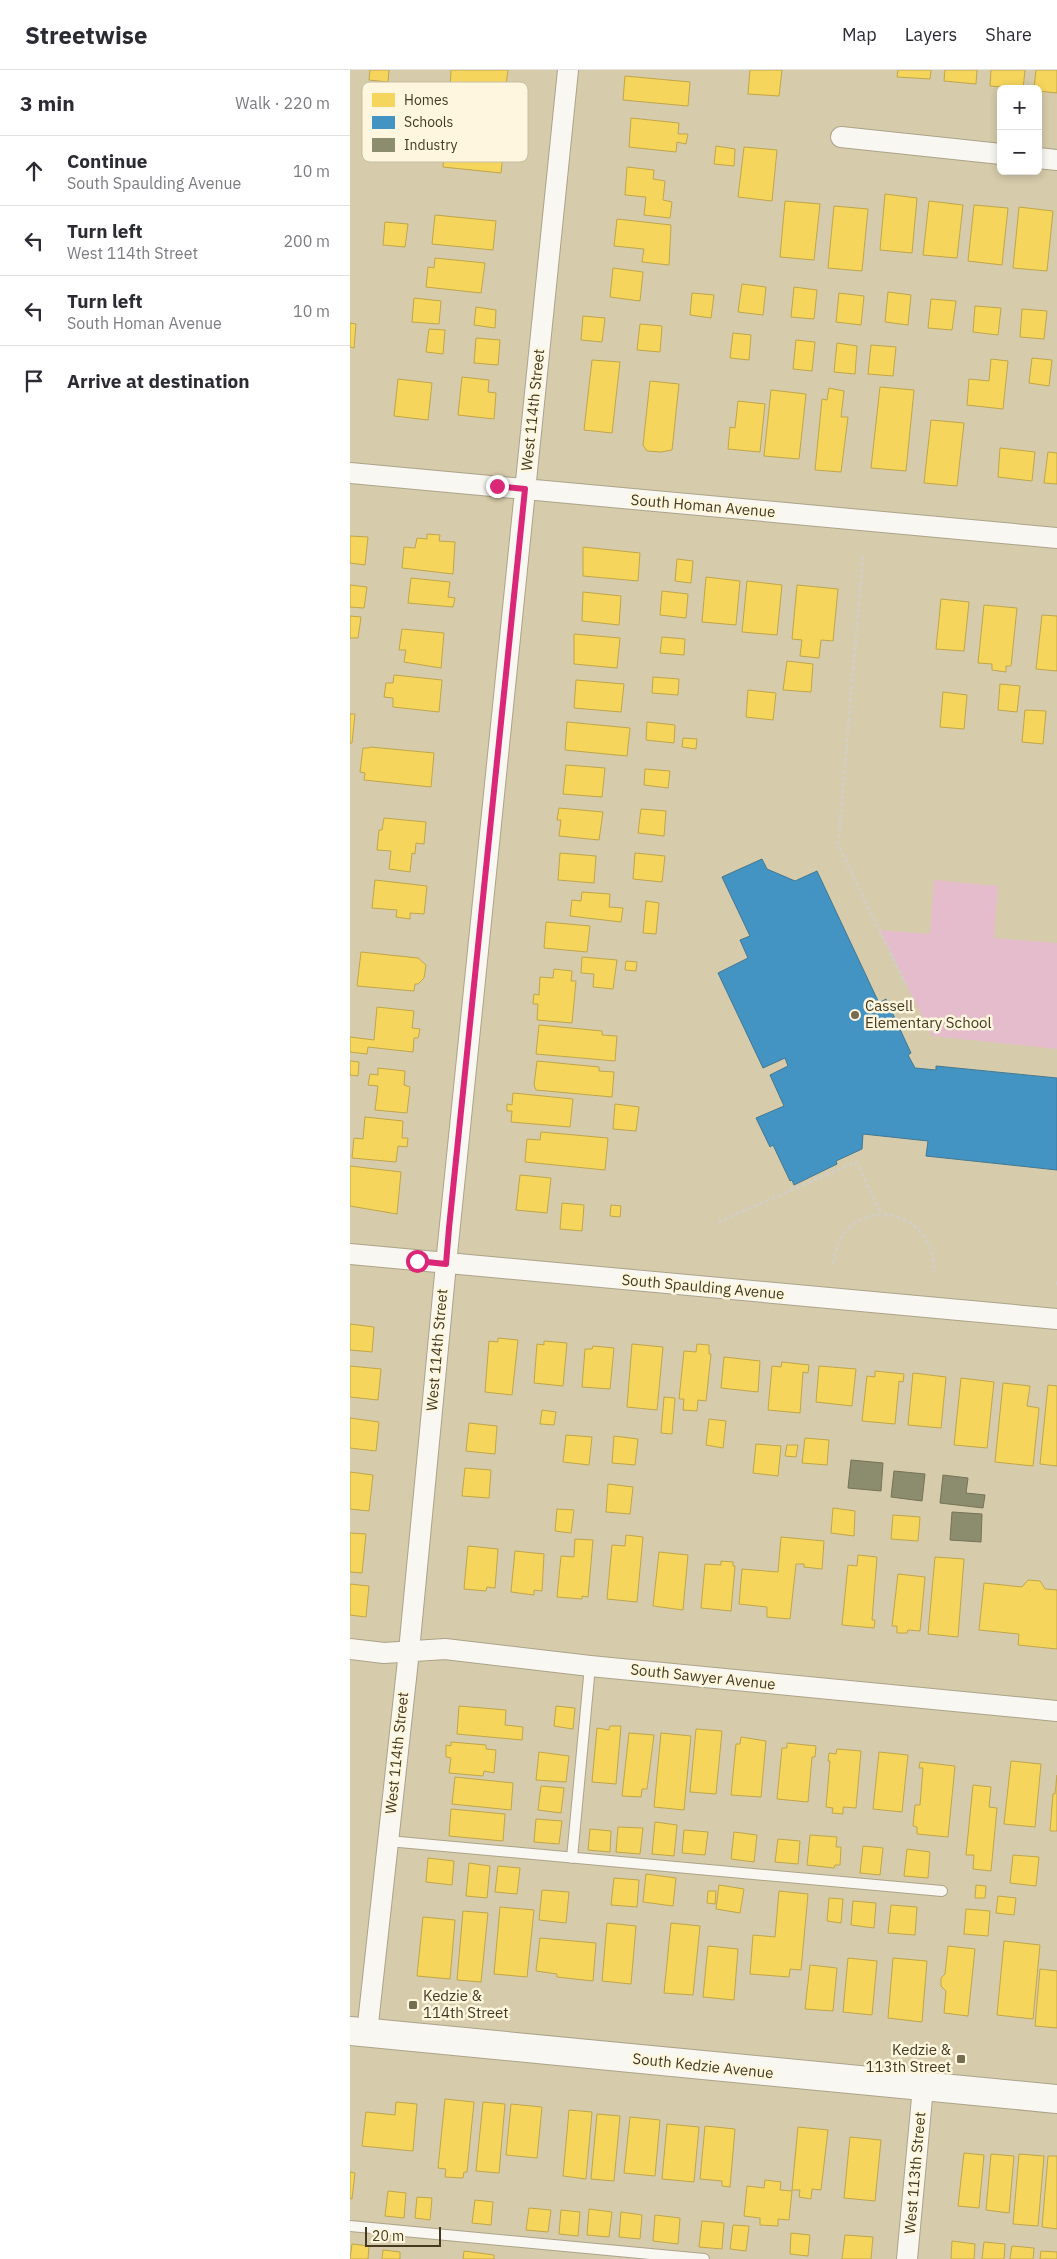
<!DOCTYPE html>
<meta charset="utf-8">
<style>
:root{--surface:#fff;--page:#f2f2f3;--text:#2b2b33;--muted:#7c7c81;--line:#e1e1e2}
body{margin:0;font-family:"IBM Plex Sans",sans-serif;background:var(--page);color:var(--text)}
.controls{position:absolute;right:15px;top:15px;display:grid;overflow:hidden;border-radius:8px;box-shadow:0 2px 8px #0003}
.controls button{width:45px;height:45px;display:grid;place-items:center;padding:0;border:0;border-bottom:1px solid var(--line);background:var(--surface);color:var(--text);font:25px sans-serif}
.scale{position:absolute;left:15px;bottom:12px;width:76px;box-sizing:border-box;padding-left:5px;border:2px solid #433a21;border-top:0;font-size:14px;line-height:18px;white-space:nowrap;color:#433a21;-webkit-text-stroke:4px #fef6de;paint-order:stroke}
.stop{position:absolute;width:15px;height:15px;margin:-11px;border:4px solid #db2777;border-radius:50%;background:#fff}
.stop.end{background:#db2777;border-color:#fff;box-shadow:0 1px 5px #0008}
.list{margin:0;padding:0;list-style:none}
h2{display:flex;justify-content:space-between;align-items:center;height:65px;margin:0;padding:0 20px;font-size:21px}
h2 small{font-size:16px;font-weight:400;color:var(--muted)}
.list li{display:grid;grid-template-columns:32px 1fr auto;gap:15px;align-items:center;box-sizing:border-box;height:70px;padding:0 20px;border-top:1px solid var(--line)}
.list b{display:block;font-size:19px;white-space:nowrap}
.list p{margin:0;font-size:16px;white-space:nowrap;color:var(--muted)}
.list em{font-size:16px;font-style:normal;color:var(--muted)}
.icon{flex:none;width:28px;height:28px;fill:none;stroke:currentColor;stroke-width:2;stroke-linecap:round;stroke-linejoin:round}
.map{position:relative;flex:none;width:707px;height:2189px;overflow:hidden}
header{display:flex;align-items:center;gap:30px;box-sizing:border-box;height:70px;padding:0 25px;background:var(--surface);border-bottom:1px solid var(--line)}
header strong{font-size:24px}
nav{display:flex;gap:28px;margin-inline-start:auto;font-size:18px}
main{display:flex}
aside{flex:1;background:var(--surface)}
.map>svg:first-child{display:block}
.green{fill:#e5bccc}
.homes{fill:#f6d55c;stroke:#c0a64a}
.schools{fill:#4393c3;stroke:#437892}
.industry{fill:#8c8c6e;stroke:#767357}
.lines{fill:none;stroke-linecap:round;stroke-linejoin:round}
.service-casing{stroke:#aca389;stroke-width:12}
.minor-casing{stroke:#aca389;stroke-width:22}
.secondary-casing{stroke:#aca389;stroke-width:30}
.path{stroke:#d2cec4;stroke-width:3;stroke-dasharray:4 2.5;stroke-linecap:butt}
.service{stroke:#f9f7f2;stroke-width:10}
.minor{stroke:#f9f7f2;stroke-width:20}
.secondary{stroke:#f9f7f2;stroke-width:28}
.route{stroke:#db2777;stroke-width:6}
.poi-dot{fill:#766d51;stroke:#fef6de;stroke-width:2}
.labels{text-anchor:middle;stroke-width:5;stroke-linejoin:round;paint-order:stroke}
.street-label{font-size:15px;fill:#433a21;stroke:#fef6de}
.poi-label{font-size:15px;fill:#433a21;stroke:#fef6de;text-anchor:start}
.key{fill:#fef6de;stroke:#c6bea5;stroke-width:1}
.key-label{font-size:14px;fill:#433a21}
</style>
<header>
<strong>Streetwise</strong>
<nav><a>Map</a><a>Layers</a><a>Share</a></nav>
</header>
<main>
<aside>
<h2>3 min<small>Walk · 220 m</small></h2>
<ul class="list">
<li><svg class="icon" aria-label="ahead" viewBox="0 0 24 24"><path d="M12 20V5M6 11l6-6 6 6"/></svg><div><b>Continue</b><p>South Spaulding Avenue</p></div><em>10 m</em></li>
<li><svg class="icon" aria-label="left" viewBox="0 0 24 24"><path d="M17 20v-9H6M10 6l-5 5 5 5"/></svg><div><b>Turn left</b><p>West 114th Street</p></div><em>200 m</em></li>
<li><svg class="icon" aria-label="left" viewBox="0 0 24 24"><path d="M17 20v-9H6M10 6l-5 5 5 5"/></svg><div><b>Turn left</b><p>South Homan Avenue</p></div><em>10 m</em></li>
<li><svg class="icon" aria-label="arrive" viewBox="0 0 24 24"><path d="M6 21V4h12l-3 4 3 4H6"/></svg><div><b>Arrive at destination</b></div></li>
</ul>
</aside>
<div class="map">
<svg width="707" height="2189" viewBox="0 0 707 2189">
<rect width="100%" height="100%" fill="#d6cbaa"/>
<!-- green -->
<path class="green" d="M584,810L648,816L644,868L707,873V979L582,966L529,860L580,864Z"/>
<!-- homes -->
<path class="homes" d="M20,0H39L38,12L19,10Z
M101,0H158L155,23L100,19Z
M400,0H432L429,26L398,24Z
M548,0H581L580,9L547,7Z
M595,0H627L626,14L594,11Z
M641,0H675L673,19L640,16Z
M686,0H707V23L688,21V19H684Z
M275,6L340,12L338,36L273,30Z
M281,48L329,53L328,64H338L336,74L327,72L326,82L279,77Z
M95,70L154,76L151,103L93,97Z
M366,76L385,79L384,96L364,94Z
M394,77L427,80L422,131L388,127Z
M277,97L304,100L303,109L315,111L313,130L322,132L320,148L294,145L296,127L275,125Z
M535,124L567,128L562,183L530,180Z
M435,131L470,134L464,190L430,187Z
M579,131L613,135L607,188L573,185Z
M624,135L658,138L652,195L618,191Z
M484,136L518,139L512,201L478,198Z
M669,137L703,141L697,201L663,198Z
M85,145L146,151L143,180L82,174Z
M267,149L321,155L319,195L292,192L294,179L264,176Z
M35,152L58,154L55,177L33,175Z
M85,188L135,193L131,223L76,217L78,197L84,198Z
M263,198L293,202L290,231L260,227Z
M392,214L416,217L413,245L388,242Z
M444,217L467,220L464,249L441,247Z
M538,222L561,225L558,255L535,252Z
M342,223L364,225L361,248L340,245Z
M489,223L514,226L511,255L486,252Z
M64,228L91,231L89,254L62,252Z
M581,229L606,231L602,260L578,258Z
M625,236L651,238L648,265L623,262Z
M126,237L146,240L145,258L124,255Z
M672,239L697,241L694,269L670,267Z
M233,246L255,248L252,272L231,270Z
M0,253L6,254L4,278L0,277Z
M290,254L312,256L310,282L287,280Z
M79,259L95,260L93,284L76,282Z
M383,263L401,265L399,290L380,288Z
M126,268L150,270L148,295L124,293Z
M446,270L465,272L462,301L443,299Z
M487,273L507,276L505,304L484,302Z
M521,275L546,277L543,306L518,304Z
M682,288L702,290L699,316L679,313Z
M641,289L658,291L653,339L617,335L619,309L639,311Z
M242,290L270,292L262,363L234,360Z
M112,307L139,310L138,322L146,323L144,349L108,345Z
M48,309L82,313L78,350L44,346Z
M300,311L329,314L322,380L311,382L297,381L293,375Z
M530,317L564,320L556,401L521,398Z
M479,318L494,321L491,347H498L491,402L465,400L472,329L477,330Z
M421,320L456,324L449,389L414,386Z
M388,331L415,334L410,382L378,379L380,357L385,358Z
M581,350L614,353L607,416L574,413Z
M650,378L685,382L682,411L648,407Z
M698,382L707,383V414L694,413Z
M77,464L90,465L89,471L105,472L103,504L52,498L54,477L65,478L67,468L77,469Z
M0,466L18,467L15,495L0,493Z
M233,477L290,483L288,511L233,506Z
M327,489L343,491L341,513L325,511Z
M356,507L390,511L386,555L352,552Z
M61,508L100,512L98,527L105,528L103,537L58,533Z
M397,511L432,515L427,565L392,562Z
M0,515L17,517L14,538L0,537Z
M447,515L488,519L483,571L471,570L469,588L450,586L452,570L442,569Z
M312,521L338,524L336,548L310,545Z
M233,522L271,526L269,555L232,551Z
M591,529L619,532L614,581L586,579Z
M634,535L667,538L661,596H656V602L642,600V594L628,593Z
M692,545L707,546V601L686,599Z
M0,546L11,547L8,568H0Z
M52,559L94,563L91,598L54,592L56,580H49Z
M224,564L270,568L267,598L224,594Z
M312,567L335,569L334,585L310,583Z
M437,591L463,594L461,622L433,620Z
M44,605L92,610L89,642L43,637V628L34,627L36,613H43Z
M303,607L329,609L328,625L302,623Z
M226,610L274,614L271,642L224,638Z
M650,614L670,616L667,642L648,640Z
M398,620L426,623L423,650L396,647Z
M593,622L617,625L614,659L590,657Z
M675,640L696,641L693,674L672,672Z
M0,644H5L2,673H0Z
M217,652L280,658L277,686L215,680Z
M297,652L325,655L324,673L296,670Z
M333,668L347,669L346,679L332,677Z
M20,677L84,683L81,717L14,710L15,703L10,702L13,678H19Z
M216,695L255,698L252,727L213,724Z
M295,699L320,701L318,718L294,715Z
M209,738L253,742L249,770L209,766L211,750H207Z
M291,739L316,741L314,766L288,763Z
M34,748L76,752L74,774L66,773L65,784L62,783L60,802L39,799L41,781L27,780L29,760H32Z
M210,783L246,786L244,813L208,810Z
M285,783L315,786L312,812L283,809Z
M25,810L77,816L74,844L60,843V849L46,847L47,840L22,838Z
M232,822L260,824L259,837L273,838L271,852L220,846L222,830L231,831Z
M296,831L309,833L306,864L293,863Z
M196,852L240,856L237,882L194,878Z
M11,882L68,888L76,895L74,908L68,914H65L64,921L7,916Z
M232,887L267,890L263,919L243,917L244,904L231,903Z
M276,891L287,892L286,901L275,900Z
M204,899L222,901L221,911H226L222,953L187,950L188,934H183L184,924L189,925L190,907L203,908Z
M27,937L64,941L62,958L70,959L68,968H64L63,982L18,977L17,984L0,982V967L24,970Z
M189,955L252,961V965L267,966L265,991L186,984Z
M0,991L9,992L8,1006L0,1005Z
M187,991L249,997V1001L264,1002L262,1027L186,1020L184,1015Z
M28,998L55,1001L54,1015L60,1017L57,1043L25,1040L28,1016L18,1015L20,1004L28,1005Z
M163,1023L223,1029L220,1057L161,1052L162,1041H157V1034L162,1035Z
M265,1034L289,1037L286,1061L263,1059Z
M15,1047L53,1051L52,1068H58L57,1077L48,1076L46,1092L2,1088L4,1068L13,1069Z
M191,1062L258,1068L255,1100L175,1092L177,1069L190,1070Z
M0,1096L51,1102L47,1144L0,1136Z
M170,1105L201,1108L197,1143L166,1140Z
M212,1133L234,1135L232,1161L210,1159Z
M261,1135L271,1136L270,1147L260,1146Z
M0,1254L24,1257L22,1282L0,1280Z
M148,1268L168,1270L162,1325L135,1322L139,1271L148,1272Z
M194,1271L217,1273L213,1316L184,1313L187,1274L194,1275Z
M282,1274L313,1277L307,1340L277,1337Z
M347,1274L359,1275V1284H361L356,1331L348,1330L347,1341L333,1340L334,1329H329L334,1281L346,1282Z
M243,1276L264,1278L260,1319L232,1317L235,1279H242Z
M374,1287L410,1291L408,1322L371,1318Z
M432,1292L459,1295L458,1303L453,1302L450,1343L418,1340L422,1296L431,1297Z
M0,1296L31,1299L28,1330L0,1327Z
M469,1296L506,1299L502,1336L466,1332Z
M525,1301L554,1304L553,1312L549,1311L545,1354L512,1351L517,1306L525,1307Z
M563,1303L596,1307L591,1358L558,1355Z
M611,1308L644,1312L637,1378L604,1375Z
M653,1313L680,1316L677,1336L689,1338L683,1396L645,1392Z
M698,1315L707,1316V1396L690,1394Z
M314,1327L325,1328L322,1364L311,1363Z
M192,1340L206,1342L204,1355L190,1354Z
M0,1348L29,1352L26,1381L0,1378Z
M359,1349L376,1351L373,1378L356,1375Z
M119,1353L147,1356L145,1384L116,1381Z
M216,1365L242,1367L239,1395L213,1392Z
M264,1366L288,1369L285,1395L262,1393Z
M455,1368L479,1370L477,1395L452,1393Z
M406,1374L431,1376L428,1406L403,1403Z
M437,1375H448L446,1387L435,1386Z
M115,1398L141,1400L139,1428L112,1426Z
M0,1402L23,1405L19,1441L0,1439Z
M258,1414L283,1417L280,1444L256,1442Z
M483,1438L505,1441L504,1466L481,1463Z
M207,1439L224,1440L221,1463L205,1461Z
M543,1445L570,1447L568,1471L541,1469Z
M0,1463L16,1464L12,1503L0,1502Z
M276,1465L293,1467L287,1532L257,1529L262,1475L275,1476Z
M431,1467L474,1471L472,1499L454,1497V1494H446L440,1549L417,1547V1537L389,1534L392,1499L428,1502Z
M225,1469L243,1470L238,1527L232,1526V1529L207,1527L211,1486L224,1487Z
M118,1476L148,1479L145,1518L137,1517L136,1521L114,1519Z
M165,1481L194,1484L192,1521L184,1520V1525L161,1522Z
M309,1482L338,1485L333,1540L303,1536Z
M508,1485L527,1487L522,1550H525L524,1558L492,1555L498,1495L507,1496Z
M585,1487L614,1489L608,1567L578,1564Z
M371,1491L383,1492V1496H385L381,1541L351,1538L355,1494L371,1495Z
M548,1504L575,1507L570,1561L558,1560L557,1563H547V1556H542Z
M678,1510L690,1511L695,1519L707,1520V1579L668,1575L669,1564L629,1560L634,1513L672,1517Z
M0,1514L19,1516L16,1547L0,1545Z
M109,1636L156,1640L155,1655L173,1657L172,1670L107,1664Z
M206,1636L225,1638L223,1659L204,1656Z
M260,1656H271L266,1714L242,1712L247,1658L259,1660Z
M346,1659L372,1661L366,1724L340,1722Z
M279,1663L304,1665L297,1719H292L291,1727L272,1726Z
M311,1663L341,1666L334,1740L304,1737Z
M391,1667L416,1671L411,1727L381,1725L386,1674H390Z
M101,1672L136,1675V1679L146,1680L144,1703L134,1701L133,1706L99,1703L101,1688L96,1687V1675L101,1676Z
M437,1673L466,1676L465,1687H462L458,1732L427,1729L432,1678H437Z
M487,1679L511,1681L506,1738L493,1737V1744L482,1743L483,1738L476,1737L480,1691H478L479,1683L486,1684Z
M189,1682L219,1686L216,1712L186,1710Z
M529,1682L558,1685L552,1742L523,1739Z
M661,1691L691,1694L685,1757L654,1754Z
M570,1692L605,1696L598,1767L567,1764V1757L563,1756L565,1735H570L573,1698H569Z
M707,1705V1761H700L703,1724H705Z
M105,1707L163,1713L161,1740L102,1734Z
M623,1715L641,1717L639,1737L647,1738L641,1801L623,1799L624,1785H616Z
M191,1716L214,1718L211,1743L188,1740Z
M101,1739L155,1744L153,1771L99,1766Z
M186,1749L212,1751L209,1774L184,1772Z
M305,1752L327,1755L324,1786L302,1784Z
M268,1757L293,1758L290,1784L266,1782Z
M240,1759L261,1761L260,1782L238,1780Z
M334,1760L358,1762L355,1785L332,1783Z
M384,1762L407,1765L404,1792L381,1789Z
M460,1765L487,1767L486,1777H491L490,1795H485L484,1798L457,1795Z
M428,1769L450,1771L448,1794L425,1792Z
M513,1776L533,1778L530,1805L510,1803Z
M557,1779L580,1782L578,1808L554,1806Z
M663,1785L689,1787L686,1816L660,1813Z
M78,1788L104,1791L102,1815L76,1812Z
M119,1793L140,1796L137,1828L116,1826Z
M148,1796L170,1798L167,1824L145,1822Z
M296,1804L326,1808L323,1836L293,1832Z
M264,1808L289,1810L287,1837L261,1835Z
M369,1815L394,1819L390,1843L366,1839Z
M626,1815L636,1816L635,1828H625Z
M192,1820L219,1822L216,1853L189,1850Z
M358,1821H366L365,1834L357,1833Z
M429,1821L458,1824L451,1900L440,1899L439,1907L400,1904L403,1865L425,1867Z
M648,1826L666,1828L664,1845L646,1843Z
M479,1828L493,1829L491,1853L477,1851Z
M503,1831L526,1833L524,1858L501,1855Z
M541,1835L567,1837L565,1865L538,1863Z
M150,1837L184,1840L177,1907L144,1904Z
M616,1839L640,1841L638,1866L614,1864Z
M113,1841L138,1843L131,1912L107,1910Z
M73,1847L105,1850L100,1909L67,1906Z
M257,1853L286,1856L281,1914L252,1911Z
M321,1853L350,1856L343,1925L314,1923Z
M190,1868L246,1873L243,1911L207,1907V1904L186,1901Z
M654,1871L690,1875L683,1949L647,1945Z
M358,1876L388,1879L384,1930L353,1927Z
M598,1876L625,1879L618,1946L594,1943L596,1921L591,1916V1908L595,1904Z
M498,1888L527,1891L522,1945L493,1942Z
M543,1888L577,1891L572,1952L538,1948Z
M460,1895L487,1898L483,1941L455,1939Z
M690,1899L707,1901V1958L685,1956Z
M95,2029L124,2032L117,2102H114L113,2108L95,2107L96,2099L88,2098Z
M46,2032L67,2034L63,2081L12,2076L16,2042L45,2045Z
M133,2032L155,2034L149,2103L126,2101Z
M161,2034L192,2037L187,2088L156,2085Z
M219,2040L242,2042L236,2109L213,2106Z
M247,2044L270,2046L264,2111L241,2109Z
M280,2047L310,2050L305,2106L274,2103Z
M317,2054L349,2057L344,2112L312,2109Z
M355,2056L385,2059L380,2117L372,2116V2111L350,2109Z
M448,2057L478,2060L471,2120L462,2119L461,2129L449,2127L450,2120H442Z
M500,2067L531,2070L525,2131L494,2128Z
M614,2083L634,2085L629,2138L608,2136Z
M641,2084L664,2086L659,2143L636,2140Z
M669,2084L694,2086L688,2156L663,2154Z
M698,2086H707V2159L692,2157Z
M0,2102L5,2103L2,2129L0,2128Z
M415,2110L431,2112L430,2120L442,2121L439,2150L428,2149V2156L410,2155V2148L394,2146L397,2116L414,2118Z
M38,2121L56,2123L54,2148L35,2146Z
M67,2127L82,2128L80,2150L65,2148Z
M125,2130L143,2132L141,2155L122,2153Z
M179,2138L201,2140L198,2162L176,2160Z
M239,2139L262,2142L259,2167L237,2165Z
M211,2140L230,2142L228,2166L209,2164Z
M271,2142L292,2145L290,2169L269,2167Z
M305,2145L330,2148L328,2174L303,2171Z
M352,2151L374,2153L372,2179L349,2177Z
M383,2155L399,2156L396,2181L380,2179Z
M441,2163L460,2165L458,2186L440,2184Z
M495,2165L523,2167L521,2189H492Z
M602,2171L625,2174L624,2189H601Z
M634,2172L655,2174L654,2189H632Z
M2,2174L19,2176L18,2189H0Z
M662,2176L684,2178L683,2189H660Z
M33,2180L50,2182V2189H32Z
M114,2181L144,2185V2189H113Z
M691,2181L707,2182V2189H690Z"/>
<!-- schools -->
<path class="schools" d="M412,789L417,799L445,811L467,801L529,933L536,929L561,983L558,985L565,998L586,1000V996L707,1008V1100L576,1086L578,1071L513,1064L512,1079L486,1091L487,1094L444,1115L442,1110L440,1111L423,1075L420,1077L406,1048L434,1036L420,1005L438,996L435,988L413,998L368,903L398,888L390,870L400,866L372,807Z"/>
<!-- industry -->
<path class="industry" d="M501,1390L533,1393L531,1421L498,1418Z
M544,1401L575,1404L572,1431L541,1427Z
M593,1405L618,1408L616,1423L635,1425L633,1438L590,1433Z
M602,1442L632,1444L631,1472L600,1470Z"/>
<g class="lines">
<defs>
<path id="service" d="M38,1771L592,1821
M222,1788L240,1596
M0,2156L354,2189"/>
<path id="minor" d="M491,67L651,84
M688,88L707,90
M0,403L707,468
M0,1184L707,1249
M0,1579L34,1583L95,1579L240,1596L707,1641
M17,1963L59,1581L96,1194L218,0
M557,2189L573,2017"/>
<path id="secondary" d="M0,1961L707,2029"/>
</defs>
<!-- service casing -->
<use href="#service" class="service-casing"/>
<!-- minor casing -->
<use href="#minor" class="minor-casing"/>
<!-- secondary casing -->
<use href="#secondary" class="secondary-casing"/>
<!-- path -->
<path class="path" d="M513,486L488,775L556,915
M368,1152L506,1092L531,1143
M483,1194C492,1121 586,1133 584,1203
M707,1215V1211"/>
<!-- service -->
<use href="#service" class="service"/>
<!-- minor -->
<use href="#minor" class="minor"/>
<!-- secondary -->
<use href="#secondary" class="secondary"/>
</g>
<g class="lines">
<!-- route -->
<path class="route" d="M67,1191L96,1194L99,1158L175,419L147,416"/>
</g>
<!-- markers -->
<g class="poi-dot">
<circle cx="505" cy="945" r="5"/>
<rect x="58" y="1930" width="10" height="10" rx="2.5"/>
<rect x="606" y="1984" width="10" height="10" rx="2.5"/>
</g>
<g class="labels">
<!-- street labels -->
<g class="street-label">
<text transform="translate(183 340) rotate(-84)" y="5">West 114th Street</text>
<text transform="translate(353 436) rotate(5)" y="5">South Homan Avenue</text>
<text transform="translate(353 1217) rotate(5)" y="5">South Spaulding Avenue</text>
<text transform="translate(87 1280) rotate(-85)" y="5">West 114th Street</text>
<text transform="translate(353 1607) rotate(6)" y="5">South Sawyer Avenue</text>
<text transform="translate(47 1683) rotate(-84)" y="5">West 114th Street</text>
<text transform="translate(353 1996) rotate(6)" y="5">South Kedzie Avenue</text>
<text transform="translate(565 2103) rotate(-85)" y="5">West 113th Street</text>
</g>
<!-- poi labels -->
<g class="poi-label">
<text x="515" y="941">Cassell<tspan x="515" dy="17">Elementary School</tspan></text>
<text x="73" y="1931">Kedzie &amp;<tspan x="73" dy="17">114th Street</tspan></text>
<text x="601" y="1985" text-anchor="end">Kedzie &amp;<tspan x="601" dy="17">113th Street</tspan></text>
</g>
</g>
<!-- legend -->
<rect x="12" y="12" width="166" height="80" rx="8" class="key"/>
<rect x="22" y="23" width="23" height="14" fill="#f6d55c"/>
<rect x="22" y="46" width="23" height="13" fill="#4393c3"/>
<rect x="22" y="68" width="23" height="14" fill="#8c8c6e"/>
<g class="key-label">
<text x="54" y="35">Homes</text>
<text x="54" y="57">Schools</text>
<text x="54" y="80">Industry</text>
</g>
</svg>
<div class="controls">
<button>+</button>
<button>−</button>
</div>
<div class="scale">20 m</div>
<div class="stop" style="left:67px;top:1191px"></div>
<div class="stop end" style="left:147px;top:416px"></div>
</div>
</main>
